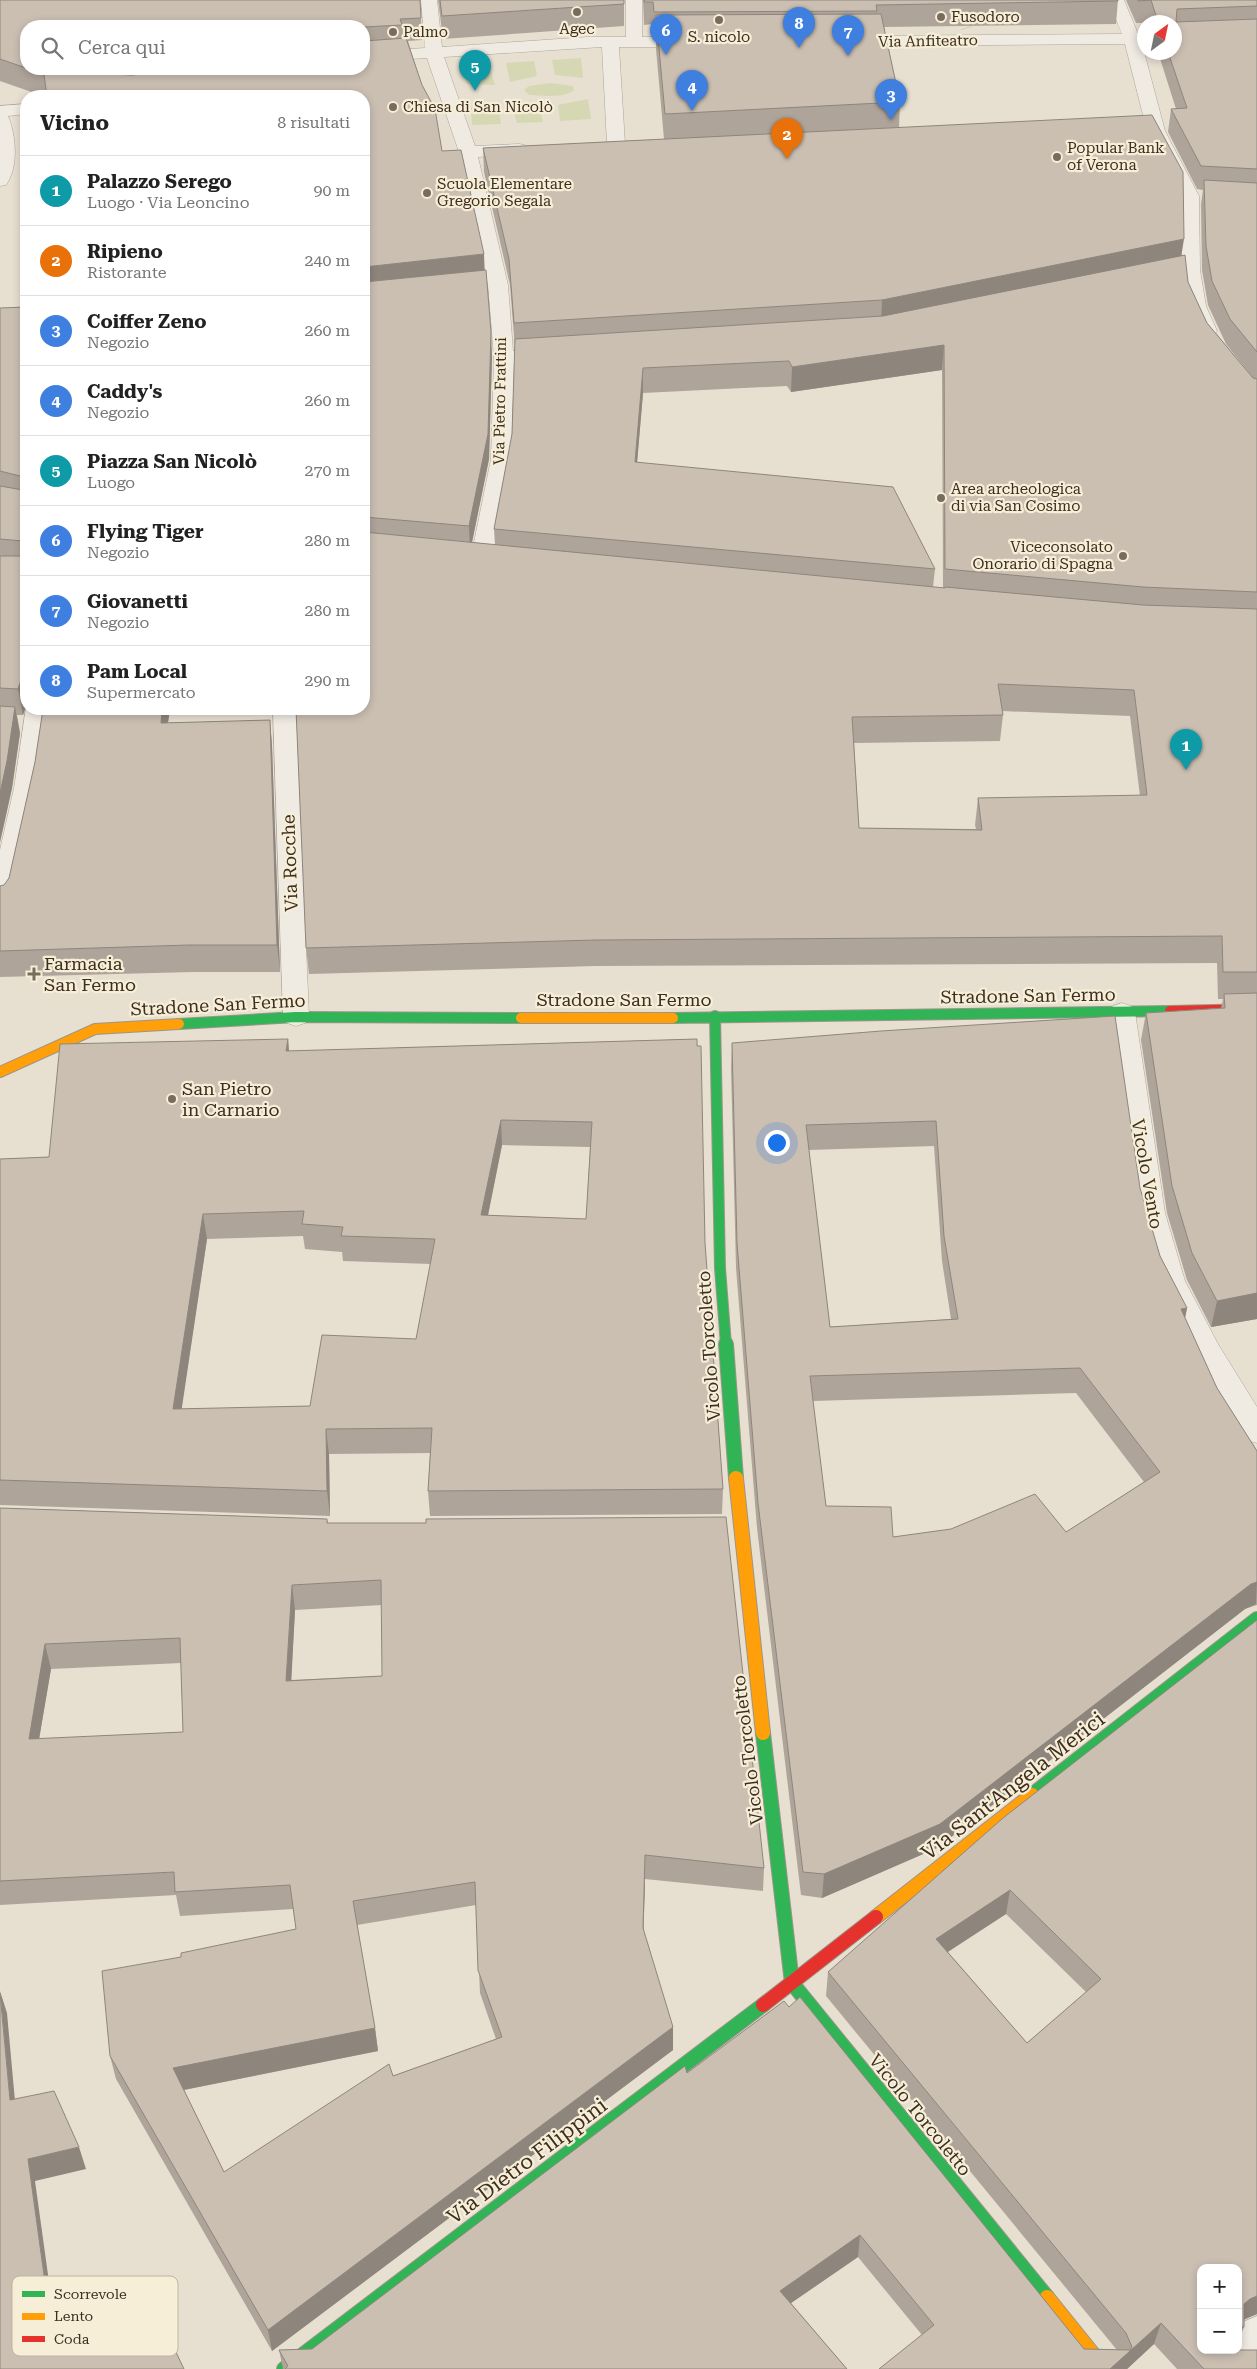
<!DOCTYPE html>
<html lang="it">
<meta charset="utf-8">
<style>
:root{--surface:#fff;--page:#f6f6f6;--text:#222;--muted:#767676;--line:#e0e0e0;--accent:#786c5e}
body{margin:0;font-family:"Roboto Serif",serif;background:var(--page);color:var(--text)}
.controls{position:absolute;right:15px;bottom:15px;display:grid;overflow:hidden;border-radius:10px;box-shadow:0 2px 8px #0003}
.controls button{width:45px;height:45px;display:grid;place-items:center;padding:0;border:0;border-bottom:1px solid var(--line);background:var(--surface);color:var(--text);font:25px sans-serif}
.compass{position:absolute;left:1137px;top:15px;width:45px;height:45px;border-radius:50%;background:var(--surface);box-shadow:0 2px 8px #0003;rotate:33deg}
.you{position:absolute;left:776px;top:1142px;width:18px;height:18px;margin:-12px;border:4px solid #fff;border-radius:50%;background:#1a73e8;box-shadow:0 0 0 8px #1a73e833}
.badge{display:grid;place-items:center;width:32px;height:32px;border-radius:50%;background:var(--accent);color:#fff;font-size:16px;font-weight:700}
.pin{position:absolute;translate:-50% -41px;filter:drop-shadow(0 1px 2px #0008)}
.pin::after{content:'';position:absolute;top:26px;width:18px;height:15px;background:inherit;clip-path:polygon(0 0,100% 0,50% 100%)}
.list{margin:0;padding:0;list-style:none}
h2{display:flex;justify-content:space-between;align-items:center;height:65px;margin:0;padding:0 20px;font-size:21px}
h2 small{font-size:16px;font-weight:400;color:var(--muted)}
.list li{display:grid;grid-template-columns:32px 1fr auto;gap:15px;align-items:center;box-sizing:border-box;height:70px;padding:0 20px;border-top:1px solid var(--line)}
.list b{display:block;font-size:19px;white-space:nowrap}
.list p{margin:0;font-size:16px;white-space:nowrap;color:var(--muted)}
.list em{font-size:16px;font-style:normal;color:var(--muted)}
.icon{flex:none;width:28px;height:28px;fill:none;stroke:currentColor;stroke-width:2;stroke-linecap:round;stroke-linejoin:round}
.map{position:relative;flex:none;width:1257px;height:2369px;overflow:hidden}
.search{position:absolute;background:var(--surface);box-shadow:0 2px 8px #0003;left:20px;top:20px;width:350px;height:55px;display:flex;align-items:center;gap:12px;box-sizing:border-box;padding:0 18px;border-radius:20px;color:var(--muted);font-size:19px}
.panel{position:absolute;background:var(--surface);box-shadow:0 2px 8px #0003;left:20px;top:90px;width:350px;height:625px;border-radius:20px}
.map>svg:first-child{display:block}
.green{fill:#d6d7b3}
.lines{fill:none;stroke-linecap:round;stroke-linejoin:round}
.street-tunnel{stroke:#c5bcae;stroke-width:19;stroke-dasharray:19 9;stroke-linecap:butt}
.street-casing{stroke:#ada599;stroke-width:1}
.fast-far1-casing{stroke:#9c958a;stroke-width:12}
.fast-casing{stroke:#9c958a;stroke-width:16}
.slow-far1-casing{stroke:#9c958a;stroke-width:12}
.slow-casing{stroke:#9c958a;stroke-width:16}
.jam-far1-casing{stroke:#9c958a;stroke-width:12}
.jam-casing{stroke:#9c958a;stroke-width:16}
.street{fill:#efebe3;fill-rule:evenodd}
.fast-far1{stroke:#30b455;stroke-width:10}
.fast{stroke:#30b455;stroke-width:14}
.slow-far1{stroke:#ff9f0a;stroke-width:10}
.slow{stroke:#ff9f0a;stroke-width:14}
.jam-far1{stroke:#e5322d;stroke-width:10}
.jam{stroke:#e5322d;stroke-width:14}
.wall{fill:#afa499;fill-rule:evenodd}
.shaded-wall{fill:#8e867d}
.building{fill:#cbbfb2;stroke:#8e867d;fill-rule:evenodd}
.poi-dot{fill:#786c5e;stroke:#f7eed8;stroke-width:2}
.labels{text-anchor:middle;stroke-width:4.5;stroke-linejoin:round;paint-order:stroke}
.far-poi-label{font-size:15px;fill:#3d2e20;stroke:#f7eed8;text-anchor:start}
.far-street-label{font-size:15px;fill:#3d2e20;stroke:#f7eed8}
.street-label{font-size:18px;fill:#3d2e20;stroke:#f7eed8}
.poi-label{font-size:18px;fill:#3d2e20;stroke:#f7eed8;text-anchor:start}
.near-street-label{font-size:21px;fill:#3d2e20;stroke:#f7eed8}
.key{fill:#f7eed8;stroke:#bfb4a1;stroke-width:1}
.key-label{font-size:14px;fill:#3d2e20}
</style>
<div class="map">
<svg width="1257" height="2369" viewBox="0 0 1257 2369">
<rect width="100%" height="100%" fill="#e7e0d1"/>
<!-- green -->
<path class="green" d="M581,58L583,78L555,75L552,60Z
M534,61L537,76L510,82L506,63Z
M489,65L495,85L467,84L461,67Z
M551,83L573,86L574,90C563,99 542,95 529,95L524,90L529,86Z
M588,99L591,119L560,121L558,105Z
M498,102L501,124L472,125L471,107Z
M511,103L539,106L543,122L517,123Z"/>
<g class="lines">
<!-- street-tunnel -->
<path class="street-tunnel" d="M961,0L970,27"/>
<defs>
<path id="street" d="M421,0H437L442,47L588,37H626V0H642V37H692L698,38L700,42L698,46L692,47H619L625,144L622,148H610L607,144L602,47L444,57L475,146L519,144L525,145L528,149L525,153L519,154L478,157L508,285L513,351L552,348L559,350L562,354L559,358L514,362L511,459L492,562L489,567L481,568L473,567L470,562L491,459L494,357L488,285L459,152L427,58L364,62V52L425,48Z
M1108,0H1124L1138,34H1144V44H1142L1165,131L1199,196L1200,270L1206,306L1217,331L1214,335L1207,337L1200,335C1188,318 1185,298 1183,277L1149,284L1142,282L1140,278L1142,274L1182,266L1181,196L1147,131L1125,44L850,46L844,45L842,41L844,37L850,36L1122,34Z
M26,104V114L8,116C16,135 19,167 6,185L0,186V106Z
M26,708L49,709L38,788L12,904L9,910L0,912V850L14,788Z
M273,709H296L309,1017L305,1023L296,1026L287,1023L283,1017Z
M1122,1003L1131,1006L1135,1012L1165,1213L1185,1281L1218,1344L1257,1407V1443L1246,1440L1196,1357L1157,1281L1137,1213L1109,1012L1113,1006Z
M1257,2316V2362L1250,2369H1203L1208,2355L1214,2350H1238V2327L1243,2322Z"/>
<path id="fast-far1" d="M715,1016L720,1268L726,1345
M673,1018L1170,1011
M179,1024L296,1017L521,1018"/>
<path id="fast" d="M726,1344L736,1478
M763,1733L792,1983L1047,2297
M1032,1795L1257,1619
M284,2369L763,2005"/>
<path id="slow-far1" d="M521,1018H673
M0,1072L95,1029L179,1024"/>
<path id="slow" d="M736,1478L763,1733
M876,1917L1032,1795
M1047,2297L1105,2369"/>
<path id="jam-far1" d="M1170,1011L1257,1009"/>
<path id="jam" d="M763,2005L876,1917"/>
</defs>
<!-- street casing -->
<use href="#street" class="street-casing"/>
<!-- fast-far1 casing -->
<use href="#fast-far1" class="fast-far1-casing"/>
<!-- fast casing -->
<use href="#fast" class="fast-casing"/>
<!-- slow-far1 casing -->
<use href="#slow-far1" class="slow-far1-casing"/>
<!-- slow casing -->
<use href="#slow" class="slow-casing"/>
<!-- jam-far1 casing -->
<use href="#jam-far1" class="jam-far1-casing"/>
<!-- jam casing -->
<use href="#jam" class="jam-casing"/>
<!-- street -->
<use href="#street" class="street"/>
<!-- fast-far1 -->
<use href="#fast-far1" class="fast-far1"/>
<!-- fast -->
<use href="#fast" class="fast"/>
<!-- slow-far1 -->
<use href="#slow-far1" class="slow-far1"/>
<!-- slow -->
<use href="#slow" class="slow"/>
<!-- jam-far1 -->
<use href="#jam-far1" class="jam-far1"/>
<!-- jam -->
<use href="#jam" class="jam"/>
</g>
<!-- wall -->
<path class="wall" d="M0,0L421,18L422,40L408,41L442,151L484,254V270L492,357L489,459L472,542L495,545L494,529L512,434L515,349L510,285L484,172L483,148L664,139L656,49V35H654L653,24L644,25L643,0H1118L1116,24L884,27L900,102L899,127L1181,256L1188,282L1207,323L1253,378L1254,379L1226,344L1208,305L1202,270L1201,204L1203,190L1197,189L1168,132L1171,109H1176L1158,52H1174V22L1136,23L1126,0H1257V1319L1211,1327L1187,1280L1167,1213L1141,1040L1146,1013L1221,1008L1223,999H1218L1217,963L596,966L309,974L306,948L364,709V96H43L0,81ZM26,26H364V69H26ZM942,370L943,588L933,587L935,569L637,462L643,393L787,386L791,392ZM1002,711L1130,716L1140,796L978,798L975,825L976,829L859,828L854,743L1000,741L1003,715Z
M438,0H624V26L443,39Z
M26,307V706L23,715H17L20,733L12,788L0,842V308Z
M43,709H170L168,723L270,720L272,746L280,972H193L0,977V886L4,885L9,878L35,762Z
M288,1039L289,1051L697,1039L705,1243L723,1489L722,1514L430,1516L428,1491L430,1453L329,1454L330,1516L0,1505V1159L49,1157ZM502,1145L590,1147L586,1219L488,1215ZM303,1236L305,1249L342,1252L343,1261L431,1264L416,1339L310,1406L181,1409L207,1239Z
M732,1043L1140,1188L1160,1256L1187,1308L1185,1318L1217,1388L1257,1451V1605L1245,1609L937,1848L822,1898L801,1895L757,1528L736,1268L731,1068ZM934,1146L942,1261L951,1319L830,1327L809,1150ZM1076,1393L1144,1482L1066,1532L893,1537L826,1506L813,1401Z
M0,1508L327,1519L328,1523L764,1868L763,1891L645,1879L643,1930L673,2050L272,2351L116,2079L110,2056L181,1957L296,1929L293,1909L180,1916L176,1895L0,1905ZM382,1605V1676L291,1680L295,1610ZM181,1663L183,1732L39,1739L51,1669ZM476,1905L480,1993L496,2039L393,2076L224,2172L184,2090L378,2051L375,2028L357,1925Z
M1257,1620V2314L1244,2320V2327L1238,2342V2268L1201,2350L1257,2369H1177L1154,2344L1127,2369H879L922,2335L858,2257L791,2303L847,2369H283L279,2350L312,2349L687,2073L1084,2349L1117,2350L826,1996L828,1972ZM1006,1914L1086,1992L1027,2043L948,1952Z"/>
<!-- shaded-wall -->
<path class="shaded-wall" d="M92,69H192L134,84L89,73Z
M1184,239L1180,264L881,325L882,300Z
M484,254L485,278L364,292V267Z
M491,332L492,357L489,459L470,552L469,526Z
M944,345L942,370L791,392L792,367Z
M643,368V393L635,487V462Z
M21,680L26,706L23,715L18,689Z
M15,707L20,733L12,788L0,842V793Z
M162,709H170L164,749L161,723Z
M270,720L272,746L280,972L277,945Z
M288,1039L290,1064L286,1051Z
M501,1120L502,1145L483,1240L481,1215Z
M203,1214L207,1239L178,1434L173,1409Z
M1257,1293V1319L1211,1327L1217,1301Z
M1187,1308L1182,1333L1181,1309Z
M326,1429L329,1454L330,1516L327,1491Z
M1257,1582L1256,1604L1245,1609L937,1848L822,1898L824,1874L1251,1584Z
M292,1585L295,1610L290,1705L286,1681Z
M45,1644L51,1669L35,1763L29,1739Z
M645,1855V1879L643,1951V1928Z
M1010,1890L1006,1914L932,1962L936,1939Z
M0,1991L7,2013L17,2123L10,2100Z
M673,2027V2050L272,2351L268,2330Z
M375,2028L378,2051L178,2091L173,2068Z
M79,2147L86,2169L35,2181L55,2325L48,2304L28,2159Z
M860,2235L858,2257L778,2312L780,2291Z
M1257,2296V2314L1242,2320L1244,2304L1250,2299Z
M1161,2323L1154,2344L1127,2369H1110Z"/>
<!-- building -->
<path class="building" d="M0,0H420L421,18L400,19L402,25L364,27V26H26V68L0,59Z
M440,0H624V4L442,16Z
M644,0H1118V1L876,5L877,11L654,12L653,2H644Z
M1138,0H1257V6L1177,9L1176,22L1257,19V169L1201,166L1171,109L1187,108L1168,52H1174V22H1158L1151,0L1138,1Z
M881,14L900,102L665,114L656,15Z
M406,38L422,85L435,109L442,151L461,150L484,254L364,267V96H47L44,75L27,69H92L89,73L133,75L156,69H364V41Z
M1152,115L1183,172L1184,239L882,300L514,323L509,259L483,148Z
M1204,180L1257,183V352L1230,319L1212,281L1206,246Z
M1185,255L1188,282L1207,323L1253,378L1257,379V592L1143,587L945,569L944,345L792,367L789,361L643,368L635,462L893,487L935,569L494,529L512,434L515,339L883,316Z
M486,270L491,332L488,434L469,526L364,517V282Z
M26,307V680H21L18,689L0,688V556H23V541L0,539V486L23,490L24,477L0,471V308Z
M364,532L945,588V587L1143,605L1257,609V972H1223L1222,936L596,940L306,948L296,709H364ZM998,684L1134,690L1147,795L978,798L982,830L859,828L852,717L1003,715Z
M0,706L15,707L7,761L0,793Z
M43,709H162L161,723L270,720L277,945H189L0,951V886L4,885L9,878L35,762Z
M1257,993V1293L1217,1301L1192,1253L1172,1186L1146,1013L1225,1008L1224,994Z
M1115,1016L1140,1188L1160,1256L1187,1308L1181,1309L1217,1388L1257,1451V1582L1251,1584L940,1824L824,1874L803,1872L758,1503L737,1243L732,1043L881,1031ZM936,1121L944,1236L958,1319L830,1327L806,1125ZM1080,1368L1160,1472L1066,1532L1035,1494L951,1529L893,1537L891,1507L826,1506L810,1376Z
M288,1039L286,1051L697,1039V1046H701L705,1243L723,1489L428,1491L432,1428L326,1429L327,1491L0,1480V1159L49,1157L60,1044ZM501,1120L592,1122L586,1219L481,1215ZM304,1211L302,1224L343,1227L341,1236L435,1239L416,1339L322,1335L310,1406L173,1409L203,1214Z
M0,1508L327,1519V1523H426V1519L726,1517L764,1868L645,1855L643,1928L673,2027L268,2330L110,2056L102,1971L181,1957V1953L296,1929L290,1885L175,1892L174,1872L0,1881ZM381,1580L382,1676L286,1681L292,1585ZM180,1638L183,1732L29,1739L45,1644ZM475,1882L478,1970L502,2037L393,2076L389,2064L224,2172L173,2068L375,2028L353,1901Z
M1257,1620V2296L1250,2299L1244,2304V2327H1238V2268H1201V2350H1257V2369H1204L1161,2323L1110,2369H879L934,2325L860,2235L780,2291L847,2369H285L288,2366L279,2350L312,2349L685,2066L687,2073L784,2001L789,2007L800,1997L1084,2349L1130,2350L1132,2347L1126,2333L828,1972L1003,1818ZM1010,1890L1101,1979L1027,2043L936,1939Z
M0,1993L10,2100L54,2091L79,2147L28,2159L48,2304L144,2285L184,2369H0Z"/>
<!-- markers -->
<g class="poi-dot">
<circle cx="577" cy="12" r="5"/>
<circle cx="941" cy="17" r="5"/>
<circle cx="719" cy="20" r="5"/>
<circle cx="393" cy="32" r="5"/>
<circle cx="393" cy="107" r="5"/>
<circle cx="1057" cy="157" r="5"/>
<circle cx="427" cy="193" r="5"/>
<circle cx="941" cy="498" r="5"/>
<circle cx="1123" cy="556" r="5"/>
<path d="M31.5 966.5h5v5h5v5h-5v5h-5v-5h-5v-5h5z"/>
<circle cx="172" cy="1099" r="5"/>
</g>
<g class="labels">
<!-- far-poi labels -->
<g class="far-poi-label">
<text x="951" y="22">Fusodoro</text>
<text x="577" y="34" text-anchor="middle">Agec</text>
<text x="403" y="37">Palmo</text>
<text x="719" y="42" text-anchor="middle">S. nicolo</text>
<text x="403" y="112">Chiesa di San Nicolò</text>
<text x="1067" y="153">Popular Bank<tspan x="1067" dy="17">of Verona</tspan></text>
<text x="437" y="189">Scuola Elementare<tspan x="437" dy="17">Gregorio Segala</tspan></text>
<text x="951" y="494">Area archeologica<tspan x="951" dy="17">di via San Cosimo</tspan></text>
<text x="1113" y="552" text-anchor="end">Viceconsolato<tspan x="1113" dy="17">Onorario di Spagna</tspan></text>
</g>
<!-- far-street labels -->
<g class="far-street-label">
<text transform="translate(928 41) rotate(-1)" y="5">Via Anfiteatro</text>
<text transform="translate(500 401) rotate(-89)" y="5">Via Pietro Frattini</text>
</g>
<!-- street labels -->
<g class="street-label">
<text transform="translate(290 863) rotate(-92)" y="6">Via Rocche</text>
<text transform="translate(1028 996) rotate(-1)" y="6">Stradone San Fermo</text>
<text x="624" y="1006">Stradone San Fermo</text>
<text transform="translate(218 1005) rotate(-3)" y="6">Stradone San Fermo</text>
<text transform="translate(1147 1174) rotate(80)" y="6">Vicolo Vento</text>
<text transform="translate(709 1346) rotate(-94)" y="6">Vicolo Torcoletto</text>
<text transform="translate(748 1750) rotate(-97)" y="6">Vicolo Torcoletto</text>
<text transform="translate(920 2115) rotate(51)" y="6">Vicolo Torcoletto</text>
</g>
<!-- poi labels -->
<g class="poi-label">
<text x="44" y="970">Farmacia<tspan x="44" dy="21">San Fermo</tspan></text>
<text x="182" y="1095">San Pietro<tspan x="182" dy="21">in Carnario</tspan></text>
</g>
<!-- near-street labels -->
<g class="near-street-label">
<text transform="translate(1013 1786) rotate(-38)" y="7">Via Sant'Angela Merici</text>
<text transform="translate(527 2161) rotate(-37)" y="7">Via Dietro Filippini</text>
</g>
</g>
<!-- legend -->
<rect x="12" y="2276" width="166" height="80" rx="8" class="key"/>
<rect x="22" y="2291" width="23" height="6" fill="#30b455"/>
<rect x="22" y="2313" width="23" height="7" fill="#ff9f0a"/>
<rect x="22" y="2336" width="23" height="6" fill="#e5322d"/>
<g class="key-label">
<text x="54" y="2299">Scorrevole</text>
<text x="54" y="2321">Lento</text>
<text x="54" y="2344">Coda</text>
</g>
</svg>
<div class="controls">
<button>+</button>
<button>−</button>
</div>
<svg class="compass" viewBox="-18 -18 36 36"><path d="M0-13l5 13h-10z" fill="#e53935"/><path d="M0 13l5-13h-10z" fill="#767676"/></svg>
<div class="you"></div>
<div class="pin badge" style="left:1186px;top:770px;background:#0f9aa8">1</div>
<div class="pin badge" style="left:787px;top:159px;background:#e8710a">2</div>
<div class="pin badge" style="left:891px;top:120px;background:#3f7fe0">3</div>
<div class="pin badge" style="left:692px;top:111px;background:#3f7fe0">4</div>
<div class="pin badge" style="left:475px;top:91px;background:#0f9aa8">5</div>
<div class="pin badge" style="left:666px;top:55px;background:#3f7fe0">6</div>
<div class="pin badge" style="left:848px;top:56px;background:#3f7fe0">7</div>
<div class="pin badge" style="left:799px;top:48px;background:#3f7fe0">8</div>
<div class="search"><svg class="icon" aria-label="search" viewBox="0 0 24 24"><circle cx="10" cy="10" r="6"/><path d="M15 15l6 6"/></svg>Cerca qui</div>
<section class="panel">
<h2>Vicino<small>8 risultati</small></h2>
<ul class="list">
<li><span class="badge" style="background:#0f9aa8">1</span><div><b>Palazzo Serego</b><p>Luogo · Via Leoncino</p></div><em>90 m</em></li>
<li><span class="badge" style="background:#e8710a">2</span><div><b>Ripieno</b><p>Ristorante</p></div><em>240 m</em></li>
<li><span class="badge" style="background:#3f7fe0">3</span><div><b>Coiffer Zeno</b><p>Negozio</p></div><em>260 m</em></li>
<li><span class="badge" style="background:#3f7fe0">4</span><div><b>Caddy's</b><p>Negozio</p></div><em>260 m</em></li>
<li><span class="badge" style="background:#0f9aa8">5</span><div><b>Piazza San Nicolò</b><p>Luogo</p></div><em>270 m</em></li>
<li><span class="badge" style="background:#3f7fe0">6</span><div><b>Flying Tiger</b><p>Negozio</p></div><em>280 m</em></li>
<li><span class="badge" style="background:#3f7fe0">7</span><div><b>Giovanetti</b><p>Negozio</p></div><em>280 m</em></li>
<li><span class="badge" style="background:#3f7fe0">8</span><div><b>Pam Local</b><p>Supermercato</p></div><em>290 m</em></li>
</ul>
</section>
</div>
